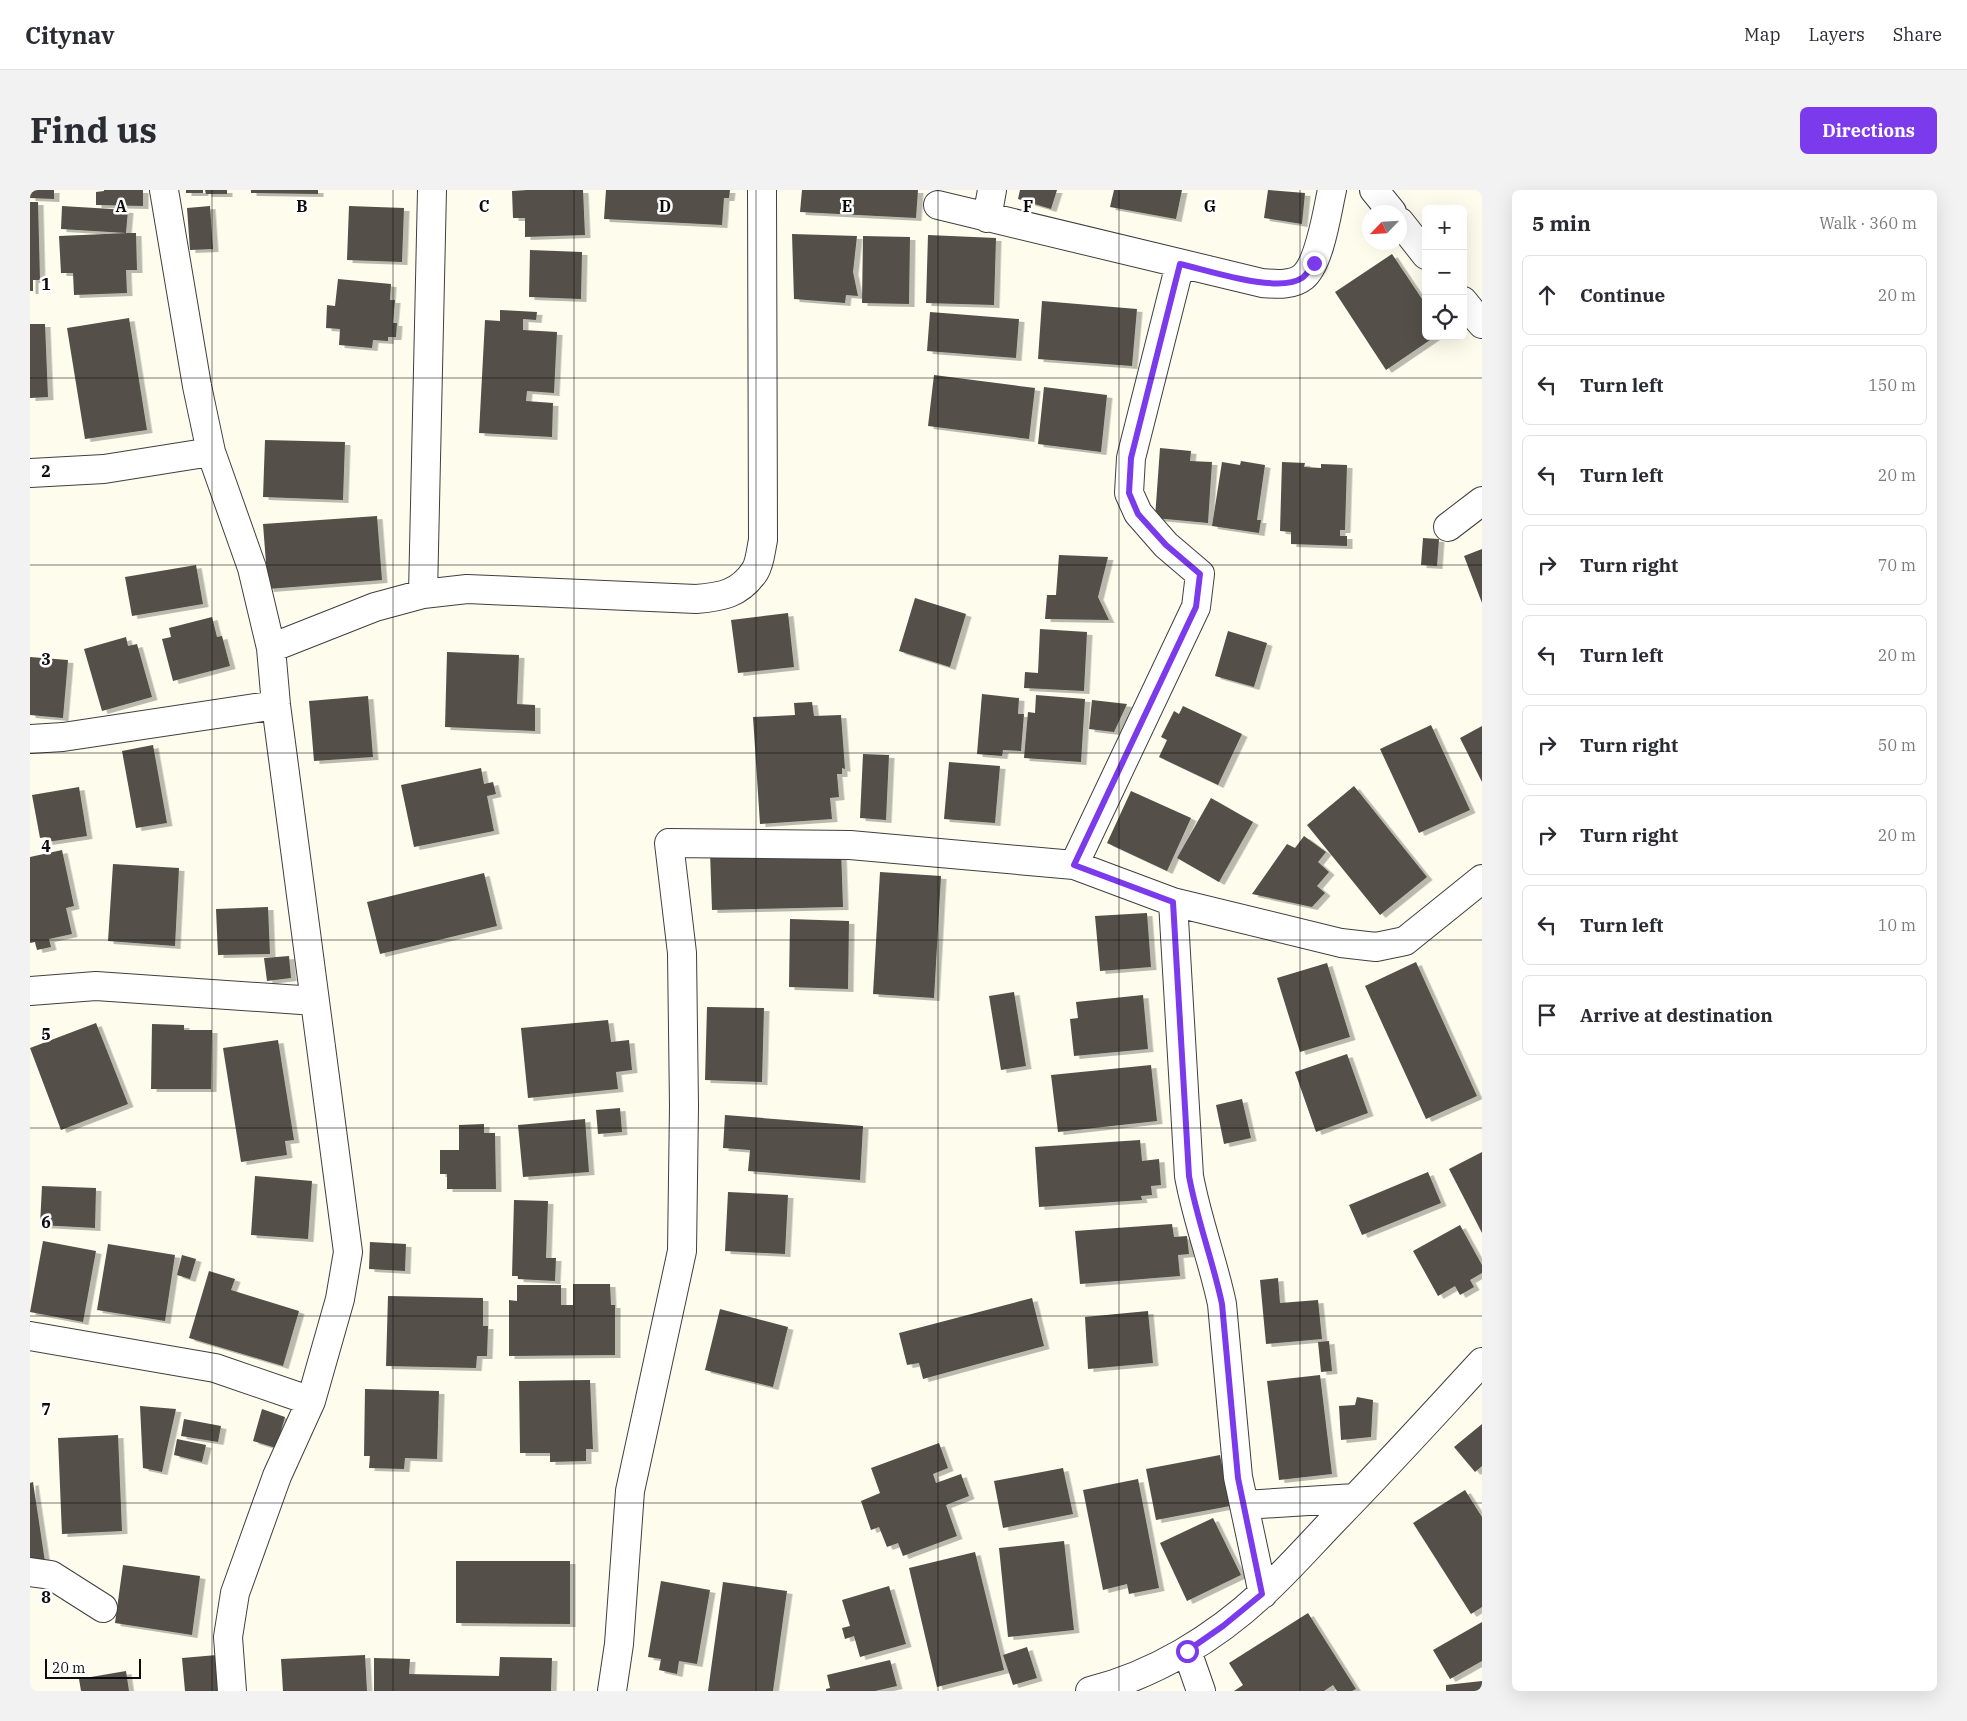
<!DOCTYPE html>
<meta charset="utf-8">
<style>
:root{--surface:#fff;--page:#f2f2f3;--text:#2b2b33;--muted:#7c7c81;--line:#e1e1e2;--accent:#7c3aed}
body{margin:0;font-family:"IBM Plex Serif",serif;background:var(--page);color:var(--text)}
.controls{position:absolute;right:15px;top:15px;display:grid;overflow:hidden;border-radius:8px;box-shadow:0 5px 20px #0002}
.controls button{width:45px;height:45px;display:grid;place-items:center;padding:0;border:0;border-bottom:1px solid var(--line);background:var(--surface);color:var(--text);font:25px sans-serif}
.compass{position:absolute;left:1332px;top:15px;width:45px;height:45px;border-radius:50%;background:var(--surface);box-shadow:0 5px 20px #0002;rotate:245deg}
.scale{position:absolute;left:15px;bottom:12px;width:96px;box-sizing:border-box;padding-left:5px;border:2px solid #0c0c0c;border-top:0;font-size:14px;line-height:18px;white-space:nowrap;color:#0c0c0c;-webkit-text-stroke:4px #fff;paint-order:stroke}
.stop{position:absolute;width:15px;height:15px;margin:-11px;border:4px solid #7c3aed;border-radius:50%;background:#fff}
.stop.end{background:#7c3aed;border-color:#fff;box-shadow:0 1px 5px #0008}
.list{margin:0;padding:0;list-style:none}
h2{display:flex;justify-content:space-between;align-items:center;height:65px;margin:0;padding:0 20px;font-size:21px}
h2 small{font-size:16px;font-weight:400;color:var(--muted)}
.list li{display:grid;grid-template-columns:32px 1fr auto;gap:15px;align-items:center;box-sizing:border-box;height:80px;margin:0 10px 10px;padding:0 10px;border:1px solid var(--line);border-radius:8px}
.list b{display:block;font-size:19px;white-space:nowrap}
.list em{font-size:16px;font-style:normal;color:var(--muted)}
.icon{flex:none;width:28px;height:28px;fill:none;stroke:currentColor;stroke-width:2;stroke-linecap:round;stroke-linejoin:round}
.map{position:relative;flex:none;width:1452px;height:1501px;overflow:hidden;border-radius:8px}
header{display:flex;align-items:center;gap:30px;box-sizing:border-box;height:70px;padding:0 25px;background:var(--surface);border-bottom:1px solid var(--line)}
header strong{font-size:24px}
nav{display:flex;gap:28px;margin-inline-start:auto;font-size:18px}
.intro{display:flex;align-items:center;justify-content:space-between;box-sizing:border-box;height:120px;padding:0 30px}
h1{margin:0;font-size:35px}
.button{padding:12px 22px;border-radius:8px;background:var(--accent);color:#fff;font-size:18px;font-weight:700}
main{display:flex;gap:30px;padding:0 30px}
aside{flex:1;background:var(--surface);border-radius:8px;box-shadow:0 5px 20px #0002}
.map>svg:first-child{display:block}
.building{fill:#544f49;filter:url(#shadow)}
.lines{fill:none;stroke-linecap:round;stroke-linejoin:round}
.minor-casing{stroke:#3f3f3f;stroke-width:30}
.minor{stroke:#fff;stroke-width:28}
.route{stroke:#7c3aed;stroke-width:6}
.grid{fill:none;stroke:#0c0c0c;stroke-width:1;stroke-opacity:0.55}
.grid-label{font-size:16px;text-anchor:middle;font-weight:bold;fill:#0c0c0c;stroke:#fff;stroke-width:5;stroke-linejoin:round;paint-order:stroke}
</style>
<header>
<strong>Citynav</strong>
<nav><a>Map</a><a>Layers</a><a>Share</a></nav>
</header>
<div class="intro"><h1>Find us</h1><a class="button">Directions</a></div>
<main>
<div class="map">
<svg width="1452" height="1501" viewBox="0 0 1452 1501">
<defs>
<filter id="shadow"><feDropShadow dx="5.5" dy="3" stdDeviation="0" flood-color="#0004"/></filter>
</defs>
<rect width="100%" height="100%" fill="#fefcec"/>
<!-- building -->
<path class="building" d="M0,0H24V9L0,8Z
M74,0H113V16L66,15V2L74,1Z
M156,0H173V3H156Z
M175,0H197V4H176Z
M221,0H288V4L221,3Z
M497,0H553L555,45L495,47V28H483L482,1Z
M576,0H700L699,8H694L692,35L574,29Z
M772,0H888L886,28L770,22Z
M990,0H1027L1021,19L988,9Z
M1084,0H1152L1146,29L1080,17Z
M1238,0L1275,3L1272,34L1234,28Z
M0,12H8L10,90H3V101H0Z
M32,16L98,20L96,43L31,39Z
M180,16L183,59L160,60L157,18Z
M319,16L374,18L372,72L317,70Z
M98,43H106L107,80H96L97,103L44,105L43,83H31L29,46Z
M762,44L827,46L823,82L828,106L816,105L815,113L764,109Z
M898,45L966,48L964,115L896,113Z
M833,46L880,47L879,114L832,113Z
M500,60L552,62L551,109L499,107Z
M1362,64L1396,115V146H1406L1356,180L1305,102Z
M308,89L361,94L360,110H365L363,133H367L366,147H358V151L343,150L342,158L309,155L310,139L296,138L297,115L305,116Z
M1012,111L1107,119L1102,176L1008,169Z
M470,120L507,122L506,130L493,129V140L527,142L524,203L497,201L496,211L523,213L522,247L449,243L455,130L470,131Z
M900,122L989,129L986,168L897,161Z
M99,128L117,240L55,249L37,138Z
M0,134H15L18,207L0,208Z
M904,185L1005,198L999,249L898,236Z
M1014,197L1077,205L1071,262L1008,254Z
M235,250L315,252L313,310L233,307Z
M1130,258L1161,261L1160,271L1182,272L1178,333L1125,328Z
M1211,271L1235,275L1227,330H1231L1229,343L1182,336L1192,272L1210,275Z
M1252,272L1275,273L1274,277L1291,278V274L1317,275L1315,340H1310V346H1317V356L1261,354V342L1250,341Z
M347,326L352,390L238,399L233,334Z
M1393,348L1409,349L1407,376L1391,375Z
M1452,359V413L1434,366Z
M1029,365L1078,367L1068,407L1079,430L1015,429L1017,405H1026Z
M166,375L173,414L102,426L95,387Z
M885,408L936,424L920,477L869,461Z
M758,423L764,477L708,483L701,430Z
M182,427L187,447L192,446L200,476L143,491L132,449L141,447L139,438Z
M1010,439L1057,442L1054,501L994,498L995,482L1008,483Z
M1198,441L1237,453L1224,497L1185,486Z
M96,447L98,456L107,454L122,507L72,521L54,459Z
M417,462L489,465L487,514L505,515V541L415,537Z
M0,467L38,470L33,528L0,525Z
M952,504L989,508L988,524H994L991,561L973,560L972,566L947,564Z
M1006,505L1055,509L1051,572L994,568L998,522L1005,523Z
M338,506L343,567L284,571L279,511Z
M1062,510L1097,514L1084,542L1059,539Z
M782,512L784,526L811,525L815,579L812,578V584H807L809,607L800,608L802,629L730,634L723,527L765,525L764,513Z
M1153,516L1212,544L1188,595L1129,567L1137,550L1131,547L1144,521L1149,524Z
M1401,535L1440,620L1389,643L1350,559Z
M1452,536V592L1430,548Z
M123,555L137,633L106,638L92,561Z
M833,564L859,565L856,630L830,628Z
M919,572L970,576L965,633L914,629Z
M451,578L454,594L463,592L466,604L457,606L464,641L384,657L371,595Z
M1324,596L1397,687L1350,725L1277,635Z
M49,597L57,646L17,652L16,647L10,648L2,605Z
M1101,601L1161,628L1137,681L1077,653Z
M1181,608L1223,632L1189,692L1147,668Z
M1274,646L1296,662L1288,672L1299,682L1287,696L1295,703L1282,717L1222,704L1257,654L1265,658Z
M811,659L813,717L682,720L680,662Z
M32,660L44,716L36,718L42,744L19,749L21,757L7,760L5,752L0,753V667Z
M83,674L149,678L145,756L78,751Z
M850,682L911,686L904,808L843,804Z
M454,683L467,736L350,764L337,712Z
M238,717L240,764L188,765L186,719Z
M1117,723L1121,777L1070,781L1065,726Z
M760,729L819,731L818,799L759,797Z
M259,766L261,788L237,791L234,768Z
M1386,772L1447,906L1396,929L1335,796Z
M1297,773L1320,847L1270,862L1247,788Z
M984,802L996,876L971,880L959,806Z
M1113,805L1118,859L1044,866L1040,829L1048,828L1046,812Z
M677,817L734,818L732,892L675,890Z
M578,830L581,852L599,850L602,880L586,882L588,899L498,908L491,838Z
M66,833L98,914L31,940L0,858Z
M122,834L154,835V840H182L181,899H121Z
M248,850L264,950L255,951L257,965L211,972L193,858Z
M1317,864L1338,923L1286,942L1265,882Z
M1121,875L1127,931L1028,942L1021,885Z
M1212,909L1221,948L1194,954L1186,915Z
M590,918L592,942L568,944L566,920Z
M695,925L833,936L830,990L718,981L720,960L693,958Z
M555,929L559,982L493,987L488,935Z
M454,934V943H465L466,999H417V984H410V960H429V935Z
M1110,950L1112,971L1129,969L1131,995L1121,996L1122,1005L1111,1006L1112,1010L1009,1017L1005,957Z
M1452,962V1043L1419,979Z
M1398,982L1411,1013L1332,1045L1319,1015Z
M225,986L282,991L278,1049L221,1045Z
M12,996L66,998L65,1038L10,1035Z
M698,1002L758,1005L755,1064L695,1061Z
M484,1010L518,1011L516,1068H526L525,1091L488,1089V1086H482Z
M1142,1034L1144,1047L1157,1046L1159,1064L1148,1065L1150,1086L1050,1094L1045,1041Z
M1430,1035L1452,1075V1083L1440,1090L1444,1097L1430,1105L1425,1096L1408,1106L1383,1061Z
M13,1051L66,1061L53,1132L0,1122Z
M340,1052L376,1054L375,1081L339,1079Z
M78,1054L145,1065L135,1131L67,1120Z
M152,1065L166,1069L160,1089L147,1085Z
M179,1081L205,1089L201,1100L269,1121L253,1176L159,1148Z
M1248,1088L1250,1113L1288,1110L1292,1149L1236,1154L1230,1090Z
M543,1094H580L581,1115H585V1165L479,1166V1110L487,1111V1095H531V1115H543Z
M358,1106L453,1108V1136H458L457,1166H447L446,1178L356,1176Z
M1002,1108L1014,1156L893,1189L889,1173L877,1175L869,1143Z
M690,1119L758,1137L743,1197L675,1180Z
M1118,1121L1123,1173L1058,1179L1055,1127Z
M1299,1151L1302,1181L1291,1182L1288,1152Z
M1290,1185L1302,1284L1249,1290L1237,1191Z
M560,1190L563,1259H556V1271L520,1272V1263H490L489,1191Z
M335,1199L409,1201L407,1269L375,1268L374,1279L339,1278L340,1266H334Z
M1327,1207L1343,1210L1341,1247L1311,1250L1309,1216L1325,1215Z
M110,1216L146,1219L132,1282L113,1278Z
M232,1219L255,1227L246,1258L223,1251Z
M154,1229L191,1236L188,1252L151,1246Z
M1452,1234V1276L1445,1282L1424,1257Z
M88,1245L92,1341L32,1344L28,1248Z
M147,1249L176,1255L172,1272L144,1265Z
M909,1253L918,1278L903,1284L906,1293L931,1284L939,1306L916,1315L927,1346L873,1366L868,1353L857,1357L849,1337L841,1340L831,1311L850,1303L841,1278Z
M1190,1265L1200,1316L1126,1330L1116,1279Z
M1033,1278L1043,1324L973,1338L964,1291Z
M1108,1289L1129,1398L1099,1404L1097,1394L1073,1400L1053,1300Z
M3,1292L15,1372L0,1374V1293Z
M1435,1300L1452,1327V1417L1441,1424L1383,1333Z
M1183,1328L1211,1385L1157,1411L1130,1353Z
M1034,1351L1044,1440L978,1447L969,1358Z
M945,1362L974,1480L907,1497L879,1378Z
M426,1371H540V1434L426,1433Z
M93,1375L170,1386L162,1445L85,1433Z
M631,1391L680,1400L667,1474L649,1471L647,1484L629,1480L631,1469L618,1467Z
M693,1392L757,1401L743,1501H678Z
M859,1396L876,1454L830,1467L824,1446L815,1449L812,1438L820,1436L812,1410Z
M1278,1423L1326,1499L1322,1501H1307L1303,1495L1294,1501H1204L1213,1495L1199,1473Z
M1452,1432V1471L1420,1489L1403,1460Z
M997,1457L1007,1488L983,1495L973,1465Z
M187,1465L190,1501H155L152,1468Z
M335,1465L337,1501H253L251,1469Z
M470,1467L522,1468L521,1501H344V1468L380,1469L379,1484L469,1486Z
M860,1470L867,1496L845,1501H796V1499L800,1498L797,1485Z
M96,1481L99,1501H51L49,1489Z
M1452,1491V1501H1416V1495Z"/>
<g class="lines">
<defs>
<path id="minor" d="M134,0L167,196L181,262L222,378L241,458L246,515L318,1062L310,1109L281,1211L247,1286L205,1403L198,1447L202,1501
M1344,0L1362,22
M908,15L1232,93C1245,94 1262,96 1273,87C1290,73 1297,22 1302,0
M957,28L962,0
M1370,32L1396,65
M1433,111L1452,134
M0,283L74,279L181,262
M1418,337L1452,311
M393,404L402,0
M241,458L345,417L393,404L437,399L666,409C691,407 710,404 725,381C730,373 731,359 733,350L732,0
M0,549L33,547L246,515
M1044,675L1166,417L1170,384L1136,355L1108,323L1099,303L1101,268L1150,74
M1143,712L1159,986C1167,1030 1183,1071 1192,1114L1208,1287L1214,1315
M0,801L66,796L285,811
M0,1146L185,1178L281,1211
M0,1382L21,1385L73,1418
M1233,1404L1214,1315L1325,1308
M1157,1461L1171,1501
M582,1501L589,1454L600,1301L652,1061L654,916L652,763L639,653L820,655L1044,675L1143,712L1311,753L1346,757L1375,751L1452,689
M1060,1501C1124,1485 1185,1448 1233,1403C1257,1381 1279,1356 1302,1332C1353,1280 1402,1226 1452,1172"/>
</defs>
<!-- minor casing -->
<use href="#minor" class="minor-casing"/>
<!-- minor -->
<use href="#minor" class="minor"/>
</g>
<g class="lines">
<!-- route -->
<path class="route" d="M1157,1461L1193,1436L1232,1404L1208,1288L1192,1114C1183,1071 1167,1030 1159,986L1143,712L1044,675L1166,417L1170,384L1136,355L1108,324L1099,303L1101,268L1150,74C1178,80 1247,104 1272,88C1277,85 1281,77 1284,73"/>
</g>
<!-- grid -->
<path class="grid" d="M182,0V1501M363,0V1501M544,0V1501M726,0V1501M908,0V1501M1089,0V1501M1270,0V1501M0,188H1452M0,375H1452M0,563H1452M0,750H1452M0,938H1452M0,1126H1452M0,1313H1452"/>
<g class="grid-label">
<text x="91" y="22">A</text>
<text x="272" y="22">B</text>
<text x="454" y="22">C</text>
<text x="635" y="22">D</text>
<text x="817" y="22">E</text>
<text x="998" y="22">F</text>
<text x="1180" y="22">G</text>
<text x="16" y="100">1</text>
<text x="16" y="287">2</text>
<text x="16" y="475">3</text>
<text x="16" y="662">4</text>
<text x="16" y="850">5</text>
<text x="16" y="1038">6</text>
<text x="16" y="1225">7</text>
<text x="16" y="1413">8</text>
</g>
</svg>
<div class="controls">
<button>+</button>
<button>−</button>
<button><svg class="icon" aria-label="locate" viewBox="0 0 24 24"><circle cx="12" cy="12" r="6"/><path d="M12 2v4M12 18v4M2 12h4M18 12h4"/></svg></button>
</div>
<svg class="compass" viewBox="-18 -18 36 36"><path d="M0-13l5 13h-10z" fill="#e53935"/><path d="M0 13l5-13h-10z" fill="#7c7c81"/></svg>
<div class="scale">20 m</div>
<div class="stop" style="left:1157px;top:1461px"></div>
<div class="stop end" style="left:1284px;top:73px"></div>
</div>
<aside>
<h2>5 min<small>Walk · 360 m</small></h2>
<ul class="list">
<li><svg class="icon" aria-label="ahead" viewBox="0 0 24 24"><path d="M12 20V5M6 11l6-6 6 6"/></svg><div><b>Continue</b></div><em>20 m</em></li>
<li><svg class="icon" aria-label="left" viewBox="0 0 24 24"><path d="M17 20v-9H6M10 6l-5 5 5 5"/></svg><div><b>Turn left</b></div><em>150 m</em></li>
<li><svg class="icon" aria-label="left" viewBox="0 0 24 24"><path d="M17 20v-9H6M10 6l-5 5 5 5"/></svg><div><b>Turn left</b></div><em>20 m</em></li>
<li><svg class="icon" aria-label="right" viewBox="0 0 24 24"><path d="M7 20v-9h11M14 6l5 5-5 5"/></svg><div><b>Turn right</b></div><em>70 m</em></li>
<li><svg class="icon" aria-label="left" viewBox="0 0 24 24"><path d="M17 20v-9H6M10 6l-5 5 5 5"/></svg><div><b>Turn left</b></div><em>20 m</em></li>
<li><svg class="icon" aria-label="right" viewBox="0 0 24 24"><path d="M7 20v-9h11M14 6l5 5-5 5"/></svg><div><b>Turn right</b></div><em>50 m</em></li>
<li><svg class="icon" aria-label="right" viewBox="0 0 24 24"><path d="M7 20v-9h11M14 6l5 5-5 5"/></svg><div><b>Turn right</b></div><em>20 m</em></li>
<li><svg class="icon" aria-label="left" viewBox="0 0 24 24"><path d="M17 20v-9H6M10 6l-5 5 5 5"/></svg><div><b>Turn left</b></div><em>10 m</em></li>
<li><svg class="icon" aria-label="arrive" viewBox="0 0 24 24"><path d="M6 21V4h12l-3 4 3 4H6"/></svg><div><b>Arrive at destination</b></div></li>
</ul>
</aside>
</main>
